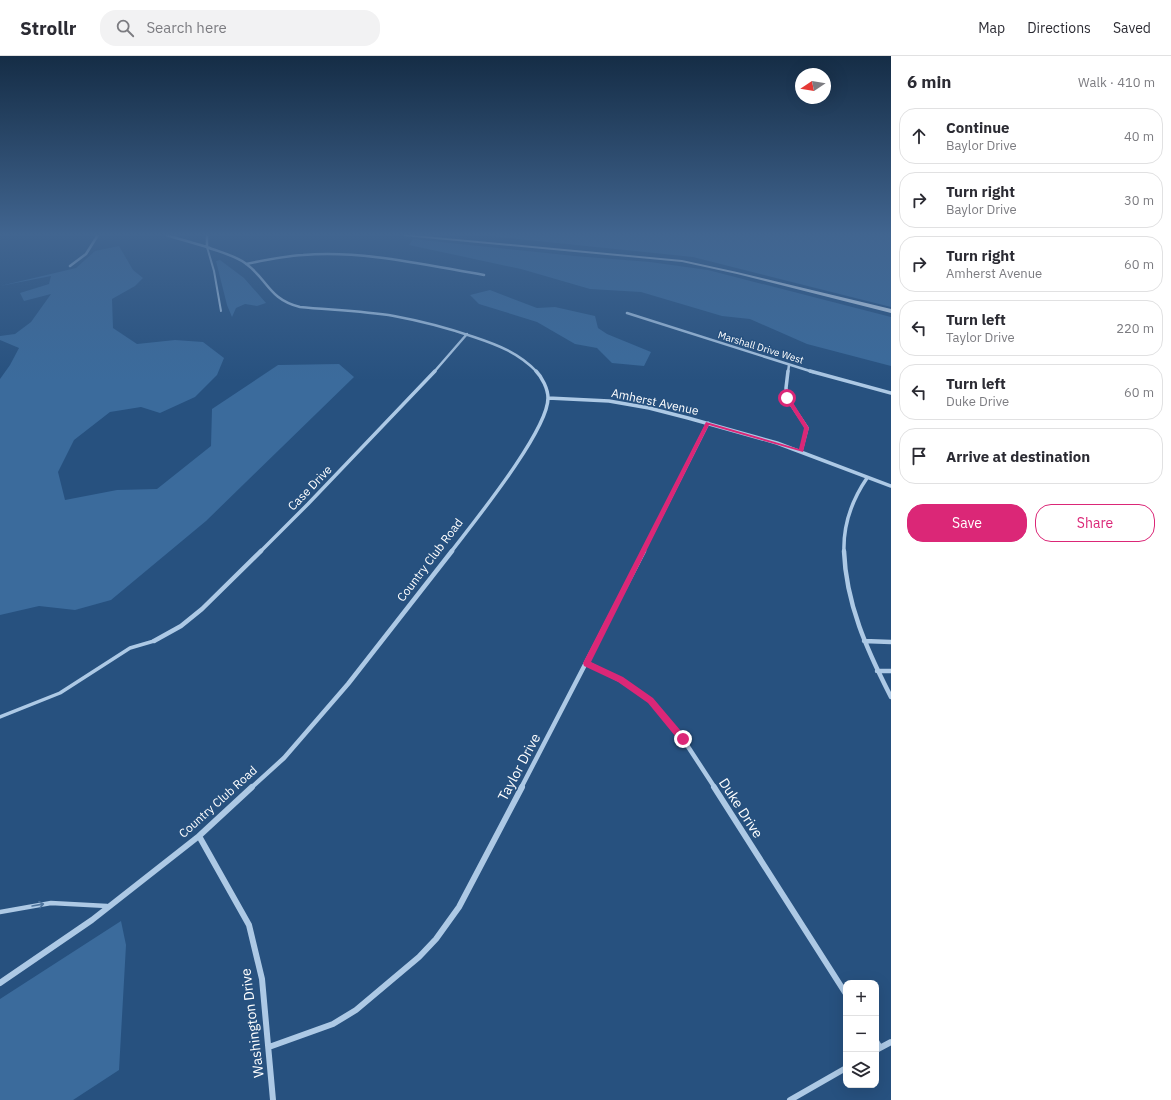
<!DOCTYPE html>
<meta charset="utf-8">
<style>
:root{--surface:#fff;--page:#f2f2f3;--text:#2b2b33;--muted:#7c7c81;--line:#e1e1e2;--accent:#db2777}
body{margin:0;font-family:"IBM Plex Sans",sans-serif;background:var(--page);color:var(--text)}
.controls{position:absolute;right:12px;bottom:12px;display:grid;overflow:hidden;border-radius:8px;box-shadow:0 4px 16px #0002}
.controls button{width:36px;height:36px;display:grid;place-items:center;padding:0;border:0;border-bottom:1px solid var(--line);background:var(--surface);color:var(--text);font:20px sans-serif}
.compass{position:absolute;left:795px;top:12px;width:36px;height:36px;border-radius:50%;background:var(--surface);box-shadow:0 4px 16px #0002;rotate:258deg}
.stop{position:absolute;width:12px;height:12px;margin:-9px;border:3px solid #db2777;border-radius:50%;background:#fff}
.stop.end{background:#db2777;border-color:#fff;box-shadow:0 1px 4px #0008}
.list{margin:0;padding:0;list-style:none}
h2{display:flex;justify-content:space-between;align-items:center;height:52px;margin:0;padding:0 16px;font-size:17px}
h2 small{font-size:13px;font-weight:400;color:var(--muted)}
.list li{display:grid;grid-template-columns:26px 1fr auto;gap:12px;align-items:center;box-sizing:border-box;height:56px;margin:0 8px 8px;padding:0 8px;border:1px solid var(--line);border-radius:16px}
.list b{display:block;font-size:15px;white-space:nowrap}
.list p{margin:0;font-size:13px;white-space:nowrap;color:var(--muted)}
.list em{font-size:13px;font-style:normal;color:var(--muted)}
.actions{display:flex;gap:8px;padding:12px 16px}
.actions a{flex:1;padding:9px 0;border:1px solid var(--accent);border-radius:16px;text-align:center;font-size:14px;color:var(--accent)}
.actions .main{background:var(--accent);color:#fff}
.icon{flex:none;width:22px;height:22px;fill:none;stroke:currentColor;stroke-width:2;stroke-linecap:round;stroke-linejoin:round}
.map{position:relative;flex:none;width:891px;height:1044px;overflow:hidden}
header{display:flex;align-items:center;gap:24px;box-sizing:border-box;height:56px;padding:0 20px;background:var(--surface);border-bottom:1px solid var(--line)}
header strong{font-size:19px}
nav{display:flex;gap:22px;margin-inline-start:auto;font-size:14px}
.search{width:280px;height:36px;background:var(--page);display:flex;align-items:center;gap:10px;box-sizing:border-box;padding:0 14px;border-radius:16px;color:var(--muted);font-size:15px}
main{display:flex}
aside{flex:1;background:var(--surface)}
.map>svg:first-child{display:block}
.green{fill:#3b6b9c}
.lines{fill:none;stroke-linecap:round;stroke-linejoin:round}
.lane-far2{stroke:#adc9e5;stroke-width:2}
.lane-far1{stroke:#adc9e5;stroke-width:3.5}
.lane{stroke:#adc9e5;stroke-width:4.5}
.street-far3{stroke:#adc9e5;stroke-width:2.5}
.street-far2{stroke:#adc9e5;stroke-width:3.5}
.street-far1{stroke:#adc9e5;stroke-width:4.5}
.street{stroke:#adc9e5;stroke-width:6}
.secondary{fill:#d6e5f5;fill-rule:evenodd}
.oneway{stroke:#4f759e}
.route{fill:#db2777}
.labels{text-anchor:middle;stroke-width:3;stroke-linejoin:round;paint-order:stroke}
.far-street-label{font-size:10px;fill:#fff;stroke:#27517f}
.street-label{font-size:12px;fill:#fff;stroke:#27517f}
.near-street-label{font-size:14px;fill:#fff;stroke:#27517f}
</style>
<header>
<strong>Strollr</strong>
<div class="search"><svg class="icon" aria-label="search" viewBox="0 0 24 24"><circle cx="10" cy="10" r="6"/><path d="M15 15l6 6"/></svg>Search here</div>
<nav><a>Map</a><a>Directions</a><a>Saved</a></nav>
</header>
<main>
<div class="map">
<svg width="891" height="1044" viewBox="0 0 891 1044">
<rect width="100%" height="100%" fill="#27517f"/>
<!-- green -->
<path class="green" d="M480,179H891V251L693,201Z
M413,183L575,200L650,206L708,214L891,261V310L807,288L750,263L722,260L641,236L590,233L521,213L409,189Z
M119,190L133,214L143,222L135,230L112,243L113,272L137,288L175,284L203,286L224,302L217,319L195,341L160,357L141,351L110,356L74,384L58,416L65,444L117,434L157,433L211,390L212,353L278,309L339,308L354,321L206,465L111,544L75,554L39,550L0,559V323L10,309L19,292L0,284V280L15,278L31,266L51,238L24,245L20,237L49,228L51,220L0,230L76,212L95,195Z
M220,204L244,222L266,247L257,250L245,248L236,252L232,261L227,249L216,205Z
M490,234L537,252L555,251L595,260L598,272L607,278L651,296L644,310L612,307L597,292L575,288L537,266L479,248L470,239Z
M121,865L126,889L119,1014L73,1044H0V943Z"/>
<g class="lines">
<!-- lane-far2 -->
<path class="lane-far2" d="M207,191L214,215L221,255"/>
<!-- lane-far1 -->
<path class="lane-far1" d="M0,661L60,637L130,592L154,585"/>
<!-- lane -->
<path class="lane" d="M0,856L51,847L107,850"/>
<!-- street-far3 -->
<path class="street-far3" d="M166,179L207,191
M207,179V191C219,196 234,199 245,207C268,223 268,243 300,251C331,254 363,255 394,260C421,265 448,272 474,281C498,289 519,297 537,316
M246,208C265,204 284,200 303,199C363,194 425,209 484,219
M70,210L86,198L98,179
M627,257L813,316
M434,316L467,278
M788,316L789,309"/>
<!-- street-far2 -->
<path class="street-far2" d="M788,315L786,332L787,342L807,372L801,395
M810,315L891,337
M548,342L609,345L649,352L688,362L777,387L891,430
M260,496L308,448L435,315
M451,496C473,467 548,375 548,342C548,333 542,321 536,315
M643,496L708,367
M844,496C843,469 852,444 867,422"/>
<!-- street-far1 -->
<path class="street-far1" d="M844,495C846,548 867,594 891,641
M154,585L181,570L202,553L261,495
M864,585L891,586
M587,607L620,624L651,645L683,683L715,732
M877,615H891
M251,732L284,702L348,628L452,495
M521,732L644,495"/>
<!-- street -->
<path class="street" d="M714,731L846,938
M199,780L249,869L262,923L273,1044
M0,927L92,864L199,780L252,731
M876,985L880,992
M269,991L333,968L356,954L419,901L436,883L459,851L522,731
M876,994L891,986
M790,1044L846,1012"/>
<!-- secondary -->
<path class="secondary" d="M402,179H413L682,204L737,216L891,253V257L737,218L682,206L404,180Z"/>
</g>
<!-- one-way arrows -->
<defs><path id="oneway-shaft" d="M-6 0H5M1.5-3L5.5 0L1.5 3" fill="none" stroke-width="1.6" stroke-linecap="round" stroke-linejoin="round"/></defs>
<use class="oneway" href="#oneway-shaft" transform="translate(38 849) rotate(-10)"/>
<!-- sky -->
<linearGradient id="sky" x2="0" y2="1"><stop stop-color="#152d46"/><stop offset="0.55" stop-color="#416590"/><stop offset="1" stop-color="#416590" stop-opacity="0"/></linearGradient>
<rect width="891" height="325" fill="url(#sky)"/>
<!-- route -->
<path class="route" d="M787,340L790,342L809,372L803,396L709,369L591,606L623,621L653,642L686,681V686L683,687L680,686L648,647L618,626L584,610L583,607L706,366L799,393L804,372L785,342Z"/>
<g class="labels">
<!-- far-street labels -->
<g class="far-street-label">
<text transform="translate(761 291) rotate(17)" y="4">Marshall Drive West</text>
</g>
<!-- street labels -->
<g class="street-label">
<text transform="translate(655 346) rotate(12)" y="4">Amherst Avenue</text>
<text transform="translate(310 432) rotate(-46)" y="4">Case Drive</text>
<text transform="translate(430 504) rotate(-53)" y="4">Country Club Road</text>
<text transform="translate(218 746) rotate(-42)" y="4">Country Club Road</text>
</g>
<!-- near-street labels -->
<g class="near-street-label">
<text transform="translate(519 711) rotate(-62)" y="5">Taylor Drive</text>
<text transform="translate(741 752) rotate(57)" y="5">Duke Drive</text>
<text transform="translate(252 967) rotate(-97)" y="5">Washington Drive</text>
</g>
</g>
</svg>
<div class="controls">
<button>+</button>
<button>−</button>
<button><svg class="icon" aria-label="layers" viewBox="0 0 24 24"><path d="M12 4l9 5-9 5-9-5zM3 14l9 5 9-5"/></svg></button>
</div>
<svg class="compass" viewBox="-18 -18 36 36"><path d="M0-13l5 13h-10z" fill="#e53935"/><path d="M0 13l5-13h-10z" fill="#7c7c81"/></svg>
<div class="stop" style="left:787px;top:342px"></div>
<div class="stop end" style="left:683px;top:683px"></div>
</div>
<aside>
<h2>6 min<small>Walk · 410 m</small></h2>
<ul class="list">
<li><svg class="icon" aria-label="ahead" viewBox="0 0 24 24"><path d="M12 20V5M6 11l6-6 6 6"/></svg><div><b>Continue</b><p>Baylor Drive</p></div><em>40 m</em></li>
<li><svg class="icon" aria-label="right" viewBox="0 0 24 24"><path d="M7 20v-9h11M14 6l5 5-5 5"/></svg><div><b>Turn right</b><p>Baylor Drive</p></div><em>30 m</em></li>
<li><svg class="icon" aria-label="right" viewBox="0 0 24 24"><path d="M7 20v-9h11M14 6l5 5-5 5"/></svg><div><b>Turn right</b><p>Amherst Avenue</p></div><em>60 m</em></li>
<li><svg class="icon" aria-label="left" viewBox="0 0 24 24"><path d="M17 20v-9H6M10 6l-5 5 5 5"/></svg><div><b>Turn left</b><p>Taylor Drive</p></div><em>220 m</em></li>
<li><svg class="icon" aria-label="left" viewBox="0 0 24 24"><path d="M17 20v-9H6M10 6l-5 5 5 5"/></svg><div><b>Turn left</b><p>Duke Drive</p></div><em>60 m</em></li>
<li><svg class="icon" aria-label="arrive" viewBox="0 0 24 24"><path d="M6 21V4h12l-3 4 3 4H6"/></svg><div><b>Arrive at destination</b></div></li>
</ul>
<div class="actions"><a class="main">Save</a><a>Share</a></div>
</aside>
</main>
